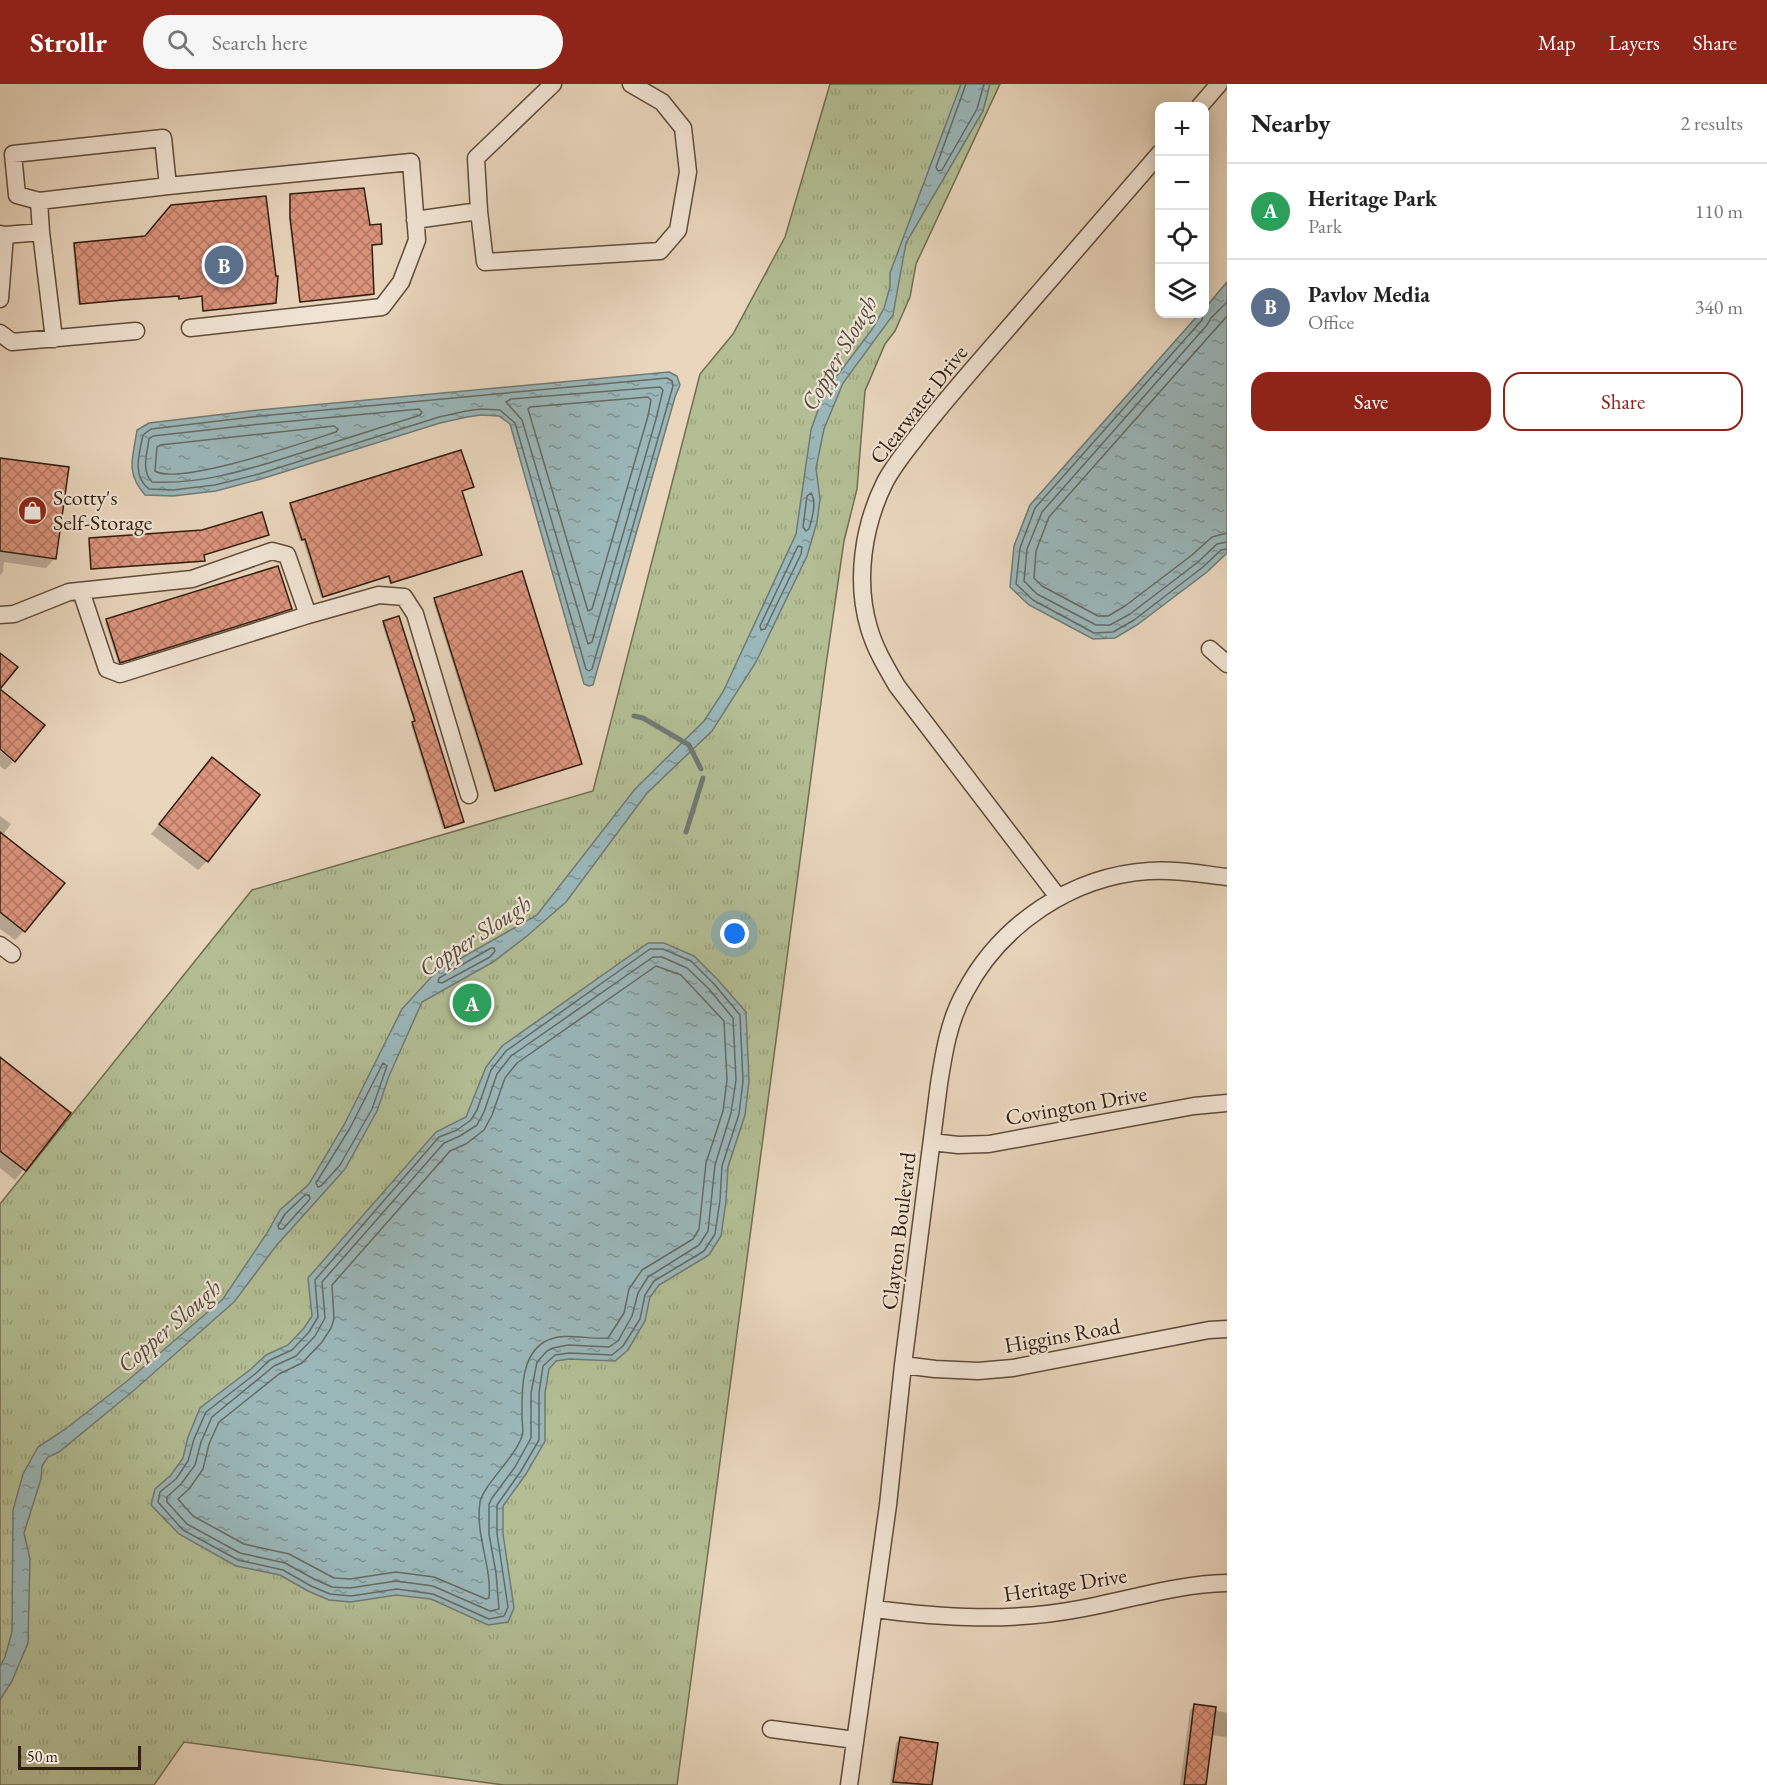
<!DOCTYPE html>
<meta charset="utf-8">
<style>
:root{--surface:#fff;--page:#f6f6f6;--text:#222;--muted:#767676;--line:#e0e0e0;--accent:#8f2418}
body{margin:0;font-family:"EB Garamond",serif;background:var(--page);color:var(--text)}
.controls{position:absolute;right:18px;top:18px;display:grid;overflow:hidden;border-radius:12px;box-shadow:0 3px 15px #0003}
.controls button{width:54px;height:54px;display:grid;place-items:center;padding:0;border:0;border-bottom:2px solid var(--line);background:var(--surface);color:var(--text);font:30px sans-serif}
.scale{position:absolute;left:18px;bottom:15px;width:123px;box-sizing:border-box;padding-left:6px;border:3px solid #311e0e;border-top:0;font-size:16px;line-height:21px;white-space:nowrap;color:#311e0e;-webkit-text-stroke:4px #f1e4d4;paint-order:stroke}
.you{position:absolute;left:735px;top:850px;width:21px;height:21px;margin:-15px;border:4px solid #fff;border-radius:50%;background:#1a73e8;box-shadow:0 0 0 9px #1a73e833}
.badge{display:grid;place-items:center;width:39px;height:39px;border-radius:50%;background:var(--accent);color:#fff;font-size:20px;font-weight:700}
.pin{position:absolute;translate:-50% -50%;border:3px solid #fff;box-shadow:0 2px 6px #0006}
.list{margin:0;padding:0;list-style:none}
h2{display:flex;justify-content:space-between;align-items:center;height:78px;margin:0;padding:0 24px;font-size:26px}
h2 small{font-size:20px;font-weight:400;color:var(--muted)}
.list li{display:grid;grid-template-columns:39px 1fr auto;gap:18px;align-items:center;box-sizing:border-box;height:96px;padding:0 24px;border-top:2px solid var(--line)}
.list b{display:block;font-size:22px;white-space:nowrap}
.list p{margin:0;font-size:20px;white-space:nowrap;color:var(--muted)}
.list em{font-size:20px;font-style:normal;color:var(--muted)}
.actions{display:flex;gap:12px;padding:18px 24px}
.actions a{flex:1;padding:14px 0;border:2px solid var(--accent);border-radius:18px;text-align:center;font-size:21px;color:var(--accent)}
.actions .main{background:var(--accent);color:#fff}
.icon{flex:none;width:33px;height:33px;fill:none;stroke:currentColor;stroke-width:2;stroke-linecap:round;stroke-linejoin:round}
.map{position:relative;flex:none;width:1227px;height:1701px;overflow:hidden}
header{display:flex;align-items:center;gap:36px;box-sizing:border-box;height:84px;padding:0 30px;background:var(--accent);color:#fff}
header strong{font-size:28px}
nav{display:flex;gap:33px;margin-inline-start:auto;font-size:21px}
.search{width:420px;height:54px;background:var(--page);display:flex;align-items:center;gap:15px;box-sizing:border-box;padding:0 21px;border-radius:33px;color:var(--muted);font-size:22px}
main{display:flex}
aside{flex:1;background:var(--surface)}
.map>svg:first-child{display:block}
.park{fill:url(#park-tufts);stroke:#726e51;stroke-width:1.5}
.water{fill:url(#water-ripples);stroke:#707a75;stroke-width:1.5}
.shadow{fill:#0003}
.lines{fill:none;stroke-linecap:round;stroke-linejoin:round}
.shore{stroke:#666a64;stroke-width:1.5}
.stream{stroke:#707a75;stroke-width:5}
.building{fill:url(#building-cross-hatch);stroke:#311e0e;stroke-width:1.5}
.minor-casing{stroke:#5f4c3a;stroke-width:19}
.minor{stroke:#f1e4d4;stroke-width:16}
.labels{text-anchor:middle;stroke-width:4.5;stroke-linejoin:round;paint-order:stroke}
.street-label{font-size:22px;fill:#311e0e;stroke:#f1e4d4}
.poi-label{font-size:22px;fill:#311e0e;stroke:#f1e4d4;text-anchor:start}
.water-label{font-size:24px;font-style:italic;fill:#504c41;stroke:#f1e4d4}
</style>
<header>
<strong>Strollr</strong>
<div class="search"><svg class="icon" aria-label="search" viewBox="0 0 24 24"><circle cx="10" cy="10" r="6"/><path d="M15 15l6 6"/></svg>Search here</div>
<nav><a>Map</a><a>Layers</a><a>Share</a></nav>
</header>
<main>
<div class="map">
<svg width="1227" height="1701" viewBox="0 0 1227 1701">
<defs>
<pattern id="park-tufts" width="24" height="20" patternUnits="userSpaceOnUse" patternTransform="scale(1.5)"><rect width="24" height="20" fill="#b3be94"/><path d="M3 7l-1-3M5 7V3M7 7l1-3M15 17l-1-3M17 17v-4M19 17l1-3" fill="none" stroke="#9aa37e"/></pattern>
<pattern id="water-ripples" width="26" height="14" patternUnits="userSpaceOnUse" patternTransform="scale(1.5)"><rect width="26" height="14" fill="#9ab7b9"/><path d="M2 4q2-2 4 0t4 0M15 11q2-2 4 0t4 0" fill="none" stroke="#7e9495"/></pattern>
<pattern id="building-cross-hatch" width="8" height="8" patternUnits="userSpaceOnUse" patternTransform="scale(1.5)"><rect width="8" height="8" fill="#dc947c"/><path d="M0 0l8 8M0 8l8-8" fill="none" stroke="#b37864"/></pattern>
</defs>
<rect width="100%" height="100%" fill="#e9d6bd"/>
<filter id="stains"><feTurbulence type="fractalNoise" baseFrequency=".00333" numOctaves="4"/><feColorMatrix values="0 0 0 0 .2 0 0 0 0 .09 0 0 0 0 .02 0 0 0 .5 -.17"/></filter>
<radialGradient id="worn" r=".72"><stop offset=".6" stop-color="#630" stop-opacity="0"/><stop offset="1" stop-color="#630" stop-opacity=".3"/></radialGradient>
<!-- park -->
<path class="park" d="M830,0H1000L916,180L910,213L895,247L885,260L865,307L857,405L844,457L825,588L677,1701H504L184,1658L154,1701H0V1120L252,806L593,707L700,290L733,250L785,153Z"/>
<!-- water -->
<path class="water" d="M961,0H990L983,27L906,159L893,231L843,299L824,345L816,384L820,415L817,438L807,472L756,578L712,647L647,709L566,818L527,852L493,878L422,918L389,992L377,1027L345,1085L276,1162L234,1218L132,1308L59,1368L48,1373L42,1382L41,1395L24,1449L30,1475L28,1559L12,1597L0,1616V1583L5,1573L12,1548L13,1426L23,1390L38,1363L64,1346L126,1298L223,1215L267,1149L280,1126L309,1100L344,1041L402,925L435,889L537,831L635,705L704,637L723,608L796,450L811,346L824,309L873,244L884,224L890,203V189Z
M1227,198V469L1207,488L1137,541L1115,554L1093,555L1029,521L1010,503L1014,462L1030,421L1199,230H1204L1205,224Z
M669,288L677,292L680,301L675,313L593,601L589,602L584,600L510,340L499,332L481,331L467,333L440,339L261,395L216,407L173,412L145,411C125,388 133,374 137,346L149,339L259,326Z
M648,859H664L694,872L718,896L746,928L749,997L745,1031L728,1083L726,1117L721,1152L709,1171L659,1201L650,1213L645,1237L628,1266L615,1277L569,1275L556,1277L549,1285L545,1309V1357L526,1390L503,1422V1450L514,1524L508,1538L488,1541L431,1515L396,1511L351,1518L329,1516L308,1507L280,1491L236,1482L179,1450L151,1421L155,1405L171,1391L183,1374L188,1353L200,1324L251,1285L266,1271L288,1261L304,1244L312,1232L308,1194L436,1048L466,1033L486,983L502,962Z"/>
<!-- shadow -->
<path class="shadow" d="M291,112L369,143L381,160L371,162L372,210L370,212L299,219L289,136V114Z
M145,154L275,219L273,221L202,228L201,213L178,216L177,213L120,217L78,221L73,162L75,161Z
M0,375L55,474L46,484L4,478L3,488L0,491Z
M472,403L461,408L478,472L390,500L388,493L321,514L303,456L300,457L289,422L291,421Z
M267,450L203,471L201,478L90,486L88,458L90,456Z
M521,489L580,680L493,707L433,517Z
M290,525L118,579L105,538L107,536Z
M384,538L463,738L461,740L443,745L411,641L414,638L382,540Z
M0,667L13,678L5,686L0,682Z
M212,675L207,777L198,786L151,750Z
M0,732L11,740L2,752L24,847L15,856L0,845Z
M0,975L69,1029L15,1096L0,1084Z
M1195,1621L1227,1629V1653L1211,1651L1205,1701H1180L1190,1626Z
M900,1655L936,1660L931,1701H890L896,1659Z"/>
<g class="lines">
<!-- shore -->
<path class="shore" d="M966,0L936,83L938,87L942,86L977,25L984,0
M1227,218L1211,234L1207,241L1042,428L1027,465L1024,497L1037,510L1096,541H1110L1130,530L1198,478L1217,460L1227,458
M1203,230L1202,236L1035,424L1020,464L1016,500L1033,516L1094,549L1113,548L1134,536L1203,483L1221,466L1227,465
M1227,232L1049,433L1036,467L1034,494L1042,502L1098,532H1108L1125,522L1192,471L1212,453L1227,449
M667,294L672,297L673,302L592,585L589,587L586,585L515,339L500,326L481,325L466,327L439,333L259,390L215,401L173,406L149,405C132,392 139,370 143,351L151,345L260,332Z
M660,303L663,306L656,335L592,558L588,560L522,336L506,318L511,315Z
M648,313L651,316L648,332L592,525L588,527L528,325L530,323Z
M419,325L422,328L420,331C380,344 340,356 301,369C252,384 204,401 152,398C141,387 147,369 149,355L153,352L261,340Z
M334,342L338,345L336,348C305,358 179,402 155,387L157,363L160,361Z
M811,409C817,418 812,435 809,445L806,447L803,443L807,412Z
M798,462L802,463L801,470L765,545L761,546L760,542Z
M491,864H494L495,867L490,873L442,899L438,898L439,894Z
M650,865H663L691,877L714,900L740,931L743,997L739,1030L722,1082L720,1116L715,1150L704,1167L654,1197L645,1211L640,1235L623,1262L612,1271L569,1269L555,1271L543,1282L539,1309V1356L521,1387L497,1421V1450L508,1523L504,1532L489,1535L433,1510L397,1505L351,1512L330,1510L311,1502L283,1486L238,1476L183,1446L158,1418L160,1408L176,1395L188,1377L194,1355L206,1328L255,1290L270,1276L292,1266L309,1248L318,1233L315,1196L439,1053L457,1046L471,1036L477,1026L491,986L506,967Z
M653,873H662L687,884L709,905L733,934L736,996L731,1029L715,1081L708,1147L699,1161L648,1193L638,1209L632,1232L618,1257L609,1263L568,1261L553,1264L547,1267L537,1278L531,1309V1354L515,1383L492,1414L489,1420V1450L496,1489L499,1525L490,1527L433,1502L396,1497L350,1504L332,1503L314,1495L285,1479L240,1469L187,1440L167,1418V1413L181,1400L195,1381L201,1358L212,1333L274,1282L296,1272L315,1252L325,1234L322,1198L444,1059L460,1052L477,1041L484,1028L497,990L511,972Z
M656,882L681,891L724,937L727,996L723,1027L706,1079L699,1145L693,1155L642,1186L629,1205L624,1229L608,1254C588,1256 563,1247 544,1258C520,1273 522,1309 522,1334C522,1339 524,1347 522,1352C515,1374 484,1400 480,1418C475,1451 492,1482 489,1514L486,1515L434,1493L396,1488L350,1495L334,1494L289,1470L244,1460L193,1432L178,1415L189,1405L203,1385L209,1360L219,1338L279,1290L302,1279L322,1258L331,1244L334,1235L332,1201L450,1067L466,1060L484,1046L492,1031L505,994L517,979Z
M383,979L387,982L372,1025L340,1081L321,1102L318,1103L316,1099L350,1044Z
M305,1111H309L310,1115L283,1145H279L278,1142L285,1130Z"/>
<!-- stream -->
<path class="stream" d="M634,632L643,634L689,661L701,685
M686,748L703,694"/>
</g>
<!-- building -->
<path class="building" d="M364,104L370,141L381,140L382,160L372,161L374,210L300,218L290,133V110Z
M266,112L276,192H278L276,219L203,227L202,212L179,215V212L123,216L80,220L74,159L145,152L171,121Z
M461,366L474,403L462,407L482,471L391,499L389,492L323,513L305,455L302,456L290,419Z
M0,374L69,383L56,475L0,467Z
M262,428L269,451L204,471L205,477L91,485L89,454L202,446Z
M278,482L292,525L120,579L106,535Z
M522,487L582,680L495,707L434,514Z
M399,532L464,738L445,744L412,638L415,637L383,537Z
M0,569L18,583L0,605L45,641L15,678L0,665Z
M212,673L260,711L208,778L159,740Z
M0,748L65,799L25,848L0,828Z
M0,973L71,1029L26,1087L0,1067Z
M1194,1620L1216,1623L1206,1701H1184Z
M900,1653L938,1659L932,1701L893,1698Z"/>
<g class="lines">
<defs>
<path id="minor" d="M553,0L476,74L479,127L485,178L660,167L678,146L688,88L683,44L662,18L631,0
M1200,22L1219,0
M39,117L168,102
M415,136L479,127
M41,148L39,117L17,111L13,70L163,54L168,102L411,78L417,156L401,198L382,223L190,244
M0,150L5,151L0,215
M5,151L41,148L54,255
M0,249L12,258L136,247
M81,507L107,585L120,590L308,531
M0,531L14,530L69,508L192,495L272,467L287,471L308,531L379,511L404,513L415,530L469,711
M1210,565L1227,580
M1058,813L897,602C886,583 875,565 869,544C855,497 863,442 885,398C895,379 909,363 922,346C948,313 976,281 1004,249C1056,189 1108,129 1160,69
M0,861L12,870
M932,1058L958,1061L989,1060L1194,1022L1227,1019
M903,1281L935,1285L978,1287L1013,1284L1209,1246L1227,1245
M875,1525C943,1534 1011,1538 1079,1525C1129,1516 1176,1500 1227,1499
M771,1645L855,1656
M849,1701L888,1421L903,1281L939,1000C944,968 949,936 965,908C1001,840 1072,792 1149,787C1175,785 1201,790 1227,793"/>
</defs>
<!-- minor casing -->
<use href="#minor" class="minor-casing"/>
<!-- minor -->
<use href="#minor" class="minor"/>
</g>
<!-- icons -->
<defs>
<symbol id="shop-disc" viewBox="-11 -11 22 22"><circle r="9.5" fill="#8f2418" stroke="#f1e4d4"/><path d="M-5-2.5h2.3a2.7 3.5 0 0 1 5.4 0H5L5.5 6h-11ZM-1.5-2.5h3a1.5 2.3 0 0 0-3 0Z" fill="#fff"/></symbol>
</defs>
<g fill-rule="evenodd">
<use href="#shop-disc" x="16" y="410" width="33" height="33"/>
</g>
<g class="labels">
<!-- street labels -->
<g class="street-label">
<text transform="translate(918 320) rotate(-52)" y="8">Clearwater Drive</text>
<text transform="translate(1076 1021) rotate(-10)" y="8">Covington Drive</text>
<text transform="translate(898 1147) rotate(-83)" y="8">Clayton Boulevard</text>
<text transform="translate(1062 1251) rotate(-10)" y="8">Higgins Road</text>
<text transform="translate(1065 1500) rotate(-9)" y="8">Heritage Drive</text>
</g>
<!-- poi labels -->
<g class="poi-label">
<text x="53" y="421">Scotty's<tspan x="53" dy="25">Self-Storage</tspan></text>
</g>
<!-- water labels -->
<g class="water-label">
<text transform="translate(839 269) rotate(-60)" y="8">Copper Slough</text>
<text transform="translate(475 852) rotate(-33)" y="8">Copper Slough</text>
<text transform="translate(169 1242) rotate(-41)" y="8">Copper Slough</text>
</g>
</g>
<rect width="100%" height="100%" filter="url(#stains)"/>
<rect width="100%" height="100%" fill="url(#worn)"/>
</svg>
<div class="controls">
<button>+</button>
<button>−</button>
<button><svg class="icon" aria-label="locate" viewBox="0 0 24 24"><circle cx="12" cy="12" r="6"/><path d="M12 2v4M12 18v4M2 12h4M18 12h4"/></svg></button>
<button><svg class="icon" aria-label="layers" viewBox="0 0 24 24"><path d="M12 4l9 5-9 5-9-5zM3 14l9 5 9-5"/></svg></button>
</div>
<div class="scale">50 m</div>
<div class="you"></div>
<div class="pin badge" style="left:472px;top:919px;background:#2e9e5b">A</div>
<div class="pin badge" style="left:224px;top:181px;background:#5c6f8a">B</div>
</div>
<aside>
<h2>Nearby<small>2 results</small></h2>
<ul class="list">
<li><span class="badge" style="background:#2e9e5b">A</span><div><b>Heritage Park</b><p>Park</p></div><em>110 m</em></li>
<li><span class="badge" style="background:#5c6f8a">B</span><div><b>Pavlov Media</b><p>Office</p></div><em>340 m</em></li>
</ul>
<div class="actions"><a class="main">Save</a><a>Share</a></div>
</aside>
</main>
